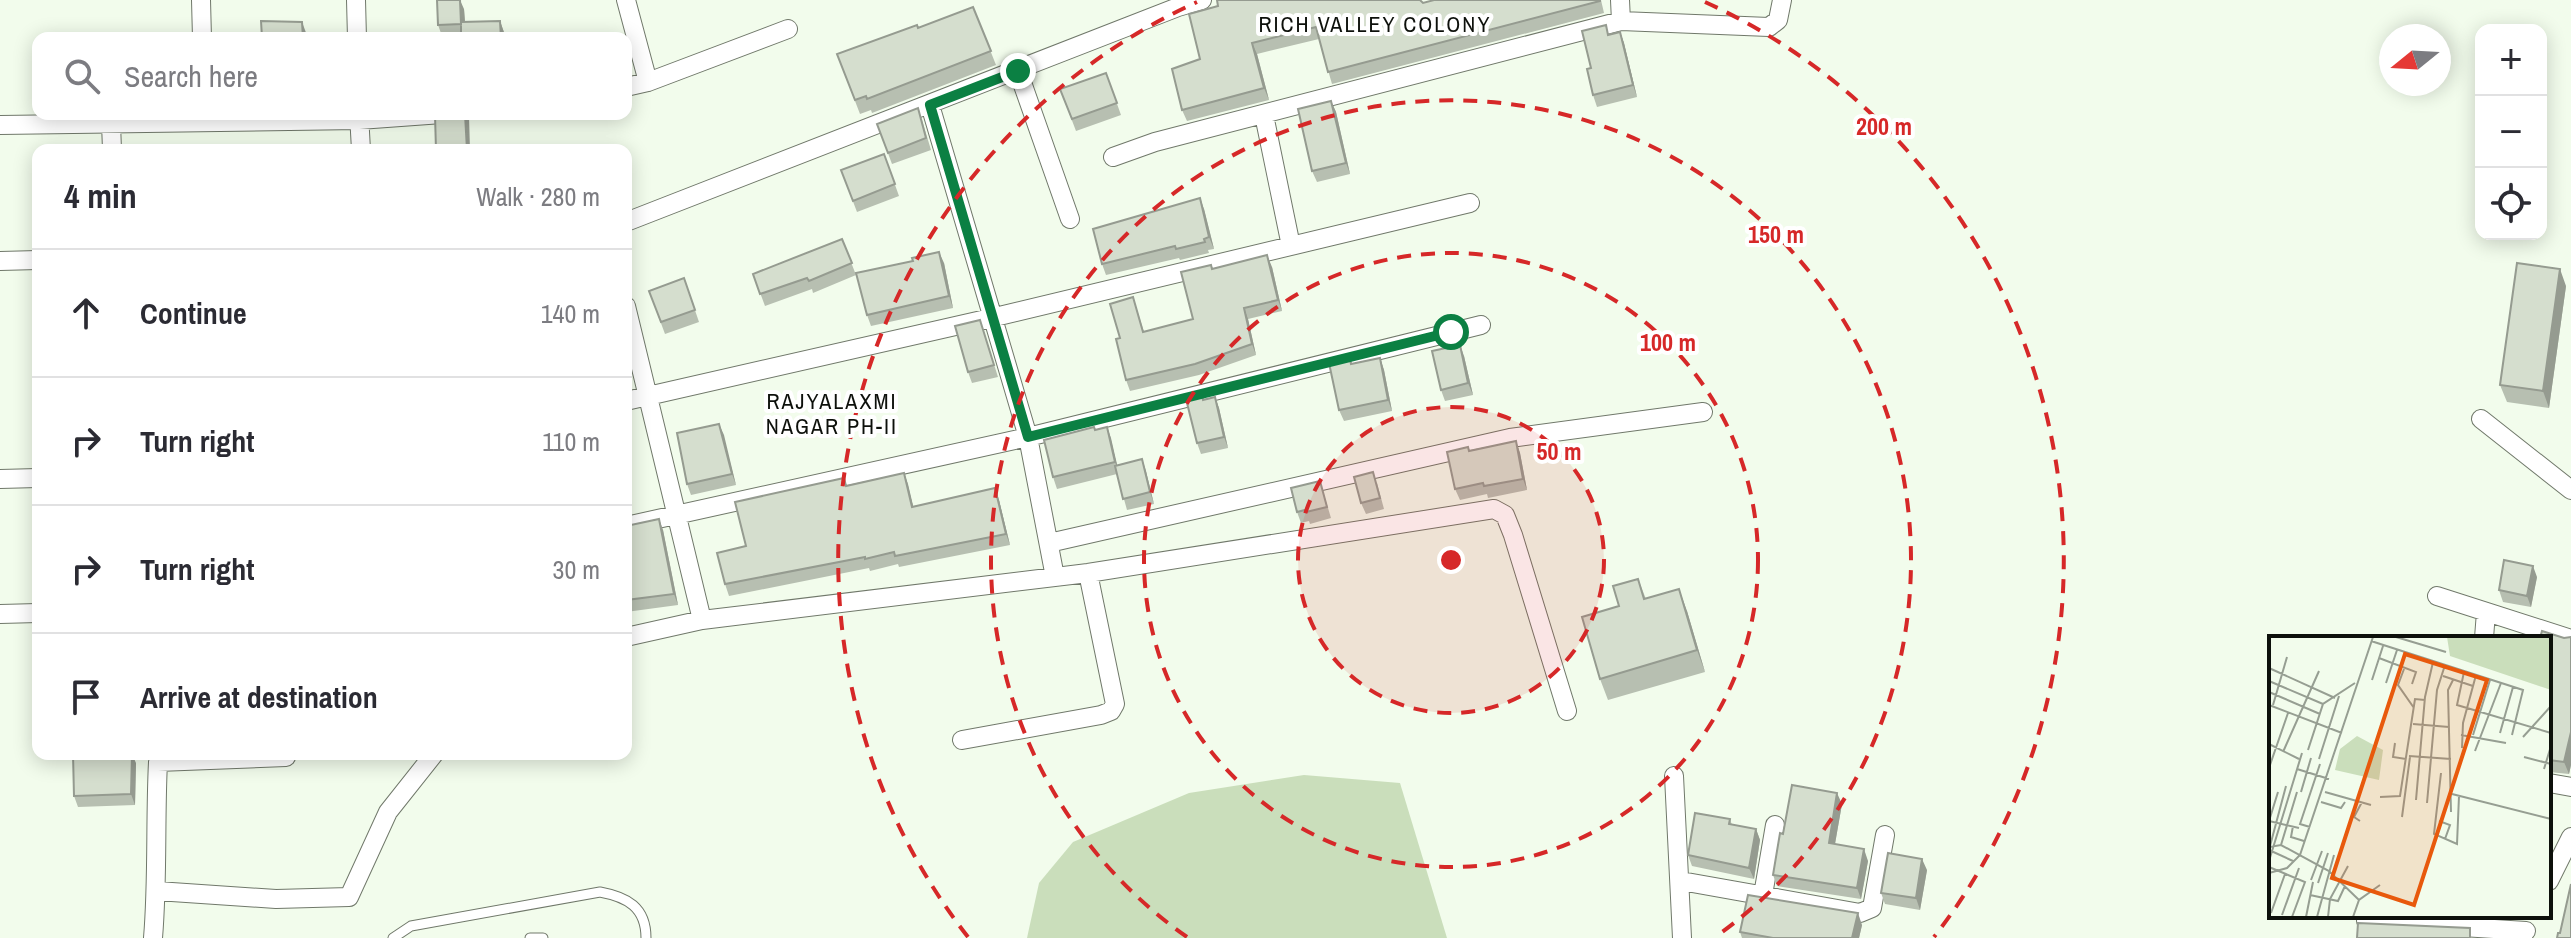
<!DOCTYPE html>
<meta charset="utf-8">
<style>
:root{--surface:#fff;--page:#f7f7f7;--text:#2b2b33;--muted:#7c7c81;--line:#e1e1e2}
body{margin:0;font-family:"Archivo Narrow",sans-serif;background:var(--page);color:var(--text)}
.controls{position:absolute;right:24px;top:24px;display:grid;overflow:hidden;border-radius:16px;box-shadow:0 4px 20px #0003}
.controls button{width:72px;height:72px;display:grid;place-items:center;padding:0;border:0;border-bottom:2px solid var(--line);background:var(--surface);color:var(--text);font:40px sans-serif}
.compass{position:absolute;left:2379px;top:24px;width:72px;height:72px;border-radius:50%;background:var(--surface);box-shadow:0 4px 20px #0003;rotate:252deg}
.stop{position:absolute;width:24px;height:24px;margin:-18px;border:6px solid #0b8043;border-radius:50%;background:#fff}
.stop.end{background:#0b8043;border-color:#fff;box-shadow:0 2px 8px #0008}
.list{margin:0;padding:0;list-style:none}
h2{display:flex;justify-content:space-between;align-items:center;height:104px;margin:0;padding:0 32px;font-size:34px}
h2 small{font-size:26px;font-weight:400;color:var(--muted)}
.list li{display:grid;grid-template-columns:52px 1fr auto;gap:24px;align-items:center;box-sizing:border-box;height:128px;padding:0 32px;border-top:2px solid var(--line)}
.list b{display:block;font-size:30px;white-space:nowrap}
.list em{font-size:26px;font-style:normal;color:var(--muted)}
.icon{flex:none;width:44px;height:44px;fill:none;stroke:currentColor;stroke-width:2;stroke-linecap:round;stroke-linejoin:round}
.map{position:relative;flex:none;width:2571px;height:938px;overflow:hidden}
.search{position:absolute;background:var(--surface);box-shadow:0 4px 20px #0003;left:32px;top:32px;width:600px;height:88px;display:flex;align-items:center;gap:20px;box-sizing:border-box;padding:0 28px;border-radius:16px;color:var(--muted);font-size:30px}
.panel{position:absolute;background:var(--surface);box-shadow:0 4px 20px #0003;left:32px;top:144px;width:600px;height:616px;border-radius:16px}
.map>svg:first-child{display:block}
.green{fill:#cadebb}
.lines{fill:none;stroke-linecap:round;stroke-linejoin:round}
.service-casing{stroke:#70786a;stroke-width:11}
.minor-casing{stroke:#70786a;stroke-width:20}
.service{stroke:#fff;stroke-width:9}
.minor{stroke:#fff;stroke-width:18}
.wall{fill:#b7bfb1}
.shaded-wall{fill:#959b90}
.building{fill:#d5dece;stroke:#959b90;stroke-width:2}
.route{stroke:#0b8043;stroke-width:10}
.ring{fill:none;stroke:#d62828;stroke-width:4;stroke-dasharray:14 10}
.labels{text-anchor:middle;stroke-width:8;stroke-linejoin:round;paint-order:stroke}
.neighbourhood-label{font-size:22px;letter-spacing:2px;fill:#0d100b;stroke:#fff}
.inset-road{fill:none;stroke:#969e92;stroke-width:2}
.view{fill:#e8590c;fill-opacity:0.15;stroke:#e8590c;stroke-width:4}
.inset-edge{fill:none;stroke:#0d100b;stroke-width:4}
.centre{fill:#d62828;stroke:#fff;stroke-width:4}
.ring-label{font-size:24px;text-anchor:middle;font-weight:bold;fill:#d62828;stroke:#fff;stroke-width:8;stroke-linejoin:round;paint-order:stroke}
</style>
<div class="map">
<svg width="2571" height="938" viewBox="0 0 2571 938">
<rect width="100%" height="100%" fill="#f2fcec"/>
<!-- green -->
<path class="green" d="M1304,775L1400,783L1447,938H1027L1039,883L1073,842L1189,793Z"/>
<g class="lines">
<defs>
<path id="service" d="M393,938L411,926L600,892C627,897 646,907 646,938
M530,938H543"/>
<path id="minor" d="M201,0L202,38
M356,0L357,38
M626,0L648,82
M1620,0L1621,21
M1018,71L1070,219
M626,87L648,82L788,29
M930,105L1028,437L1055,577
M359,114L361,150
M1264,115L1291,246
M111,123L112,150
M0,125L359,120L442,114
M1113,157L1155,142L1621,21L1769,27L1778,20L1782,0
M626,222L1178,7L1202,0
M0,261L38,260
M626,306L702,620
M626,401L995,317L1470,203
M2481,419L2571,490
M0,479L38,478
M626,526L1028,437L1481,325
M1049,543L1510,438L1703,412
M2437,596L2571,639
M0,614L38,613
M626,637L702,620L1088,573L1494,509L1505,515L1513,535L1567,711
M2484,638L2486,612
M962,740L1101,715L1111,711L1115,704L1088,573
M1674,776L1682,938
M2549,783L2571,787
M1681,881L1860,913L1872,908L1885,835
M2549,881L2571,837
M157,891L276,899L349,897L388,812L434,754
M1763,895L1775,825
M2366,921L2526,931
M153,938C158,879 155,821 158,762L286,757"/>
</defs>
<!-- service casing -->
<use href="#service" class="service-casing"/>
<!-- minor casing -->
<use href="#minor" class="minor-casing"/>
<!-- service -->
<use href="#service" class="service"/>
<!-- minor -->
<use href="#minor" class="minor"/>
</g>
<!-- wall -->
<path class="wall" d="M1434,0H1601L1604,13L1332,84L1319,39L1257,54L1269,100L1187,121L1182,110L1218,6L1423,3Z
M973,7L996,65L872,113L871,110L860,114L837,54L918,28Z
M464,9L465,22L500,21L506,38L461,36H442L438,25Z
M1620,32L1624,43L1637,97L1597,107L1593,95L1591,68L1609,34Z
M1106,73L1121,115L1076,131L1060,89Z
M1331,101L1336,112L1350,174L1317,182L1312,171Z
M922,120L931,150L892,164L877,124Z
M884,154L899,196L857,212L841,170Z
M1204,209L1214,249L1208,250L1209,253L1180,260L1179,258L1106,275L1102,264Z
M842,239L856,275L813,293L812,289L765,306L753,274Z
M944,263L953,308L871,326L867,315Z
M1272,267L1282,311L1248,319L1256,355L1199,375L1130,391L1126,380L1120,338L1133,297L1144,332L1193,319L1212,269Z
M684,278L699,322L665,334L649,291Z
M2566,286L2549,408L2507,402L2500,385Z
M980,320L998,377L972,383L968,372Z
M1464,356L1473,395L1445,401L1441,390Z
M1380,358L1384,370L1392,411L1344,421L1339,410L1350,359L1352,364Z
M1215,397L1219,408L1228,448L1201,454L1197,443L1203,399Z
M719,424L736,485L691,495L687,484Z
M1107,427L1117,465L1142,459L1154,504L1127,510L1117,474L1057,489L1053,477L1095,430Z
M1516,441L1520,453L1527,490L1488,498L1487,494L1460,500L1455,489L1470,450Z
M904,473L913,506L999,500L1010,545L899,567L898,564L870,571L869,568L729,596L725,584L746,546L847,485Z
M1320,481L1331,518L1310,524L1309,521L1301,523L1297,512Z
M1377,483L1384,509L1366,514L1361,503Z
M626,526L663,530L678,605L626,612Z
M2537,577L2531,607L2503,602L2499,590Z
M1638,579L1646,599L1687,611L1705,672L1608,700L1600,679L1619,606Z
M2571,637V765L2569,774L2549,772V638Z
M136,763L135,805L78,807L74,796Z
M1842,804L1835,844L1868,861L1861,899L1777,886L1773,875L1783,834Z
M1730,819L1732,825L1756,829L1760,840L1754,879L1692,866L1688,855Z
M1927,870L1920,910L1885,904L1881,893Z
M1862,925L1859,938H1742L1740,932Z"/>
<!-- shaded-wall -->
<path class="shaded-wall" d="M460,0L464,9L466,36L461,24Z
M500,21L506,38H501Z
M302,22L308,38H303Z
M1620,32L1624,43L1637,97L1633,85Z
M1252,43L1257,54L1269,100L1264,88Z
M1331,101L1336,112L1350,174L1346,163Z
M465,114H468L469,116L470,150H467Z
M1200,198L1204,209L1214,249L1209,237Z
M939,252L944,263L953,308L949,296Z
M1267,255L1272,267L1282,311L1278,300Z
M2560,269L2566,286L2549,408L2543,391Z
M1244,308L1248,319L1256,355L1252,344Z
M1460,345L1464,356L1473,395L1468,383Z
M1380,358L1384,370L1392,411L1388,400Z
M1215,397L1219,408L1228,448L1224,437Z
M719,424L724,435L736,485L732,474Z
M1107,427L1111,438L1119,473L1115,462Z
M1516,441L1520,453L1527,490L1523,479Z
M1142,459L1146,471L1154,504L1150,492Z
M904,473L908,484L916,518L912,507Z
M995,488L999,500L1010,545L1006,534Z
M659,519L663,530L678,605L674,594Z
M2533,566L2537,577L2531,607L2527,596Z
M1679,589L1687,611L1705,672L1697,650Z
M2571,732V765L2569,774L2564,762Z
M132,754L136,763L135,805L131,794Z
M1837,793L1842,804L1833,855L1829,843Z
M1756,829L1760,840L1754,879L1749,868Z
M1864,849L1868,861L1861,899L1857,888Z
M1922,859L1927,870L1920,910L1916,898Z
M1858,913L1862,925L1859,938H1852Z"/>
<!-- building -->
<path class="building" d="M437,0H460L461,24L438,25Z
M1217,0H1420L1423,3L1434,0H1600V1L1328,72L1316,27L1252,43L1264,88L1182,110L1172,69L1200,59L1189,14L1218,6Z
M973,7L991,51L867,99L866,96L855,100L837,54L917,25L918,28Z
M261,21L302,22L303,38H262Z
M500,21L501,38H461V22Z
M1606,25L1608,35L1620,32L1633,85L1593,95L1587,69L1591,68L1582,31Z
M1106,73L1117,103L1072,119L1060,89Z
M1331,101L1346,163L1312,171L1298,109Z
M918,108L926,138L888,153L877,124Z
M438,114H465L467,150H436L435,115Z
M884,154L895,184L853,201L841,170Z
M1200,198L1209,237L1204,239L1205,242L1176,249L1175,246L1102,264L1093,229Z
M842,239L852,263L809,281L807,278L760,294L753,274Z
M939,252L949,296L867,315L856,273L913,261L912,258Z
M1267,255L1278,300L1244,308L1252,344L1195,364L1126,380L1116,339L1120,338L1110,304L1133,297L1143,332L1193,319L1181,272L1211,265L1212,269Z
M2517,263L2560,269L2543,391L2500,385Z
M684,278L695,310L661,322L649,291Z
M980,320L994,365L968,372L955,326Z
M1460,345L1468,383L1441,390L1432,351Z
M1380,358L1388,400L1339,410L1329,363L1350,359L1351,364Z
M1202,396L1203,400L1215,397L1224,437L1197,443L1186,399Z
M719,424L732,474L687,484L677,433Z
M1094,427L1095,430L1107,427L1115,462L1053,477L1044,440Z
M1516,441L1523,479L1484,486L1483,483L1455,489L1447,452L1468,447L1469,451Z
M1142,459L1150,492L1123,499L1115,466Z
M1373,472L1380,498L1361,503L1354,477Z
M904,473L912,507L995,488L1006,534L895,556L894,552L865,559V557L725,584L717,553L746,546L735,502L844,478L846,486Z
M1320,481L1327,507L1306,512L1305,510L1297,512L1291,488Z
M659,519L674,594L626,600V526Z
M2504,560L2533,566L2527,596L2499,590Z
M1638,579L1644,599L1679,589L1697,650L1600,679L1582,617L1619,606L1613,586Z
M2542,631L2564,638L2571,637V732L2564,762L2549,760V638H2540Z
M73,754H132L131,794L74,796Z
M1792,785L1837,793L1829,843L1864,849L1857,888L1773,875L1780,833L1783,834Z
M1695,813L1730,819L1729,824L1756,829L1749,868L1688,855Z
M1888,853L1922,859L1916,898L1881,893Z
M2571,884V938H2557L2558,933H2560Z
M1748,895L1858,913L1852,938H1773L1740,932Z
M2358,923L2470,928V938H2357Z"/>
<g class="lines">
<!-- route -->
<path class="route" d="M1018,71L930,105L1028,437L1451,332"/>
</g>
<!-- distance rings -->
<circle cx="1451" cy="560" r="153" fill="#d62828" fill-opacity=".12"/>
<g class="ring">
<circle cx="1451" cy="560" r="153"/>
<circle cx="1451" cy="560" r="307"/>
<path d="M1187 937A460 460 0 1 1 1715 937"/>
<path d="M968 937A613 613 0 0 1 1197 2M1705 2A613 613 0 0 1 1934 937"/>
</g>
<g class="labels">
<!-- neighbourhood labels -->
<g class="neighbourhood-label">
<text x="1375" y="32">RICH VALLEY COLONY</text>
<text x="832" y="409">RAJYALAXMI<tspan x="832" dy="25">NAGAR PH-II</tspan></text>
</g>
</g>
<!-- overview -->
<g transform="translate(2269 636)">
<rect width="282" height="282" fill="#f2fcec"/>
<path d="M178,1H282V54L181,20ZM88,100L114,114L110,144L66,134L71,113Z" fill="#cadebb"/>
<path class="inset-road" d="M127,1L177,16M102,5L254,54L243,99M110,22L147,36L143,48M0,32L66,62M135,33L129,49L145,72M195,36L188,69L282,97M174,40L204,50M103,44L114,10M0,45L54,68M117,47L128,14M0,56L51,78M0,69L73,97M4,69L18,21M144,88L180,91M231,97L244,51M192,99L237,107M204,99L221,44M254,101L282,70M126,107L124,121L137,123M0,108L30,123M193,112L194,87L207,39M39,114L54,68L86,47M206,115L232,47M14,116L50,35M140,120L182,123M255,121L282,128M50,123L70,60M1,129L19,77M28,133L60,143M275,133L282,110M172,137L165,198L188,208L190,160M9,156L0,185L30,192M32,156L42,122M56,156L102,169M183,158L282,183M111,161L131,160L146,63L156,64M147,164L156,61L164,26M52,166L72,172L76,166M158,167L168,54L176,29M182,176L179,54L184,44M133,181L141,121M91,185L85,181L93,166M170,185L181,189L176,203M24,190L22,201L35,205M41,191L31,188L51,128M12,209L28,156M1,210L17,150M0,211L12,209L60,235L90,264M0,214L24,225M0,225L33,117M0,231L36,246L23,281M0,237L18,232L31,219L104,1M42,244L53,215M49,247L59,217M41,259L69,265L76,250M2,277L16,238M13,279L30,232M37,281L44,246M48,281L65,219M59,281L61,263L79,230M84,281L90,264L111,249"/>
<path class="view" d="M136,18L218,44L145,269L63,242Z"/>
<rect width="282" height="282" class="inset-edge"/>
</g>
<circle cx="1451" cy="560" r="12" class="centre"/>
<g class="ring-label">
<text x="1884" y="135">200 m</text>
<text x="1776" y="243">150 m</text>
<text x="1668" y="351">100 m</text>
<text x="1559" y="460">50 m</text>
</g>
</svg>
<div class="controls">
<button>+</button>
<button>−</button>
<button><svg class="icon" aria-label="locate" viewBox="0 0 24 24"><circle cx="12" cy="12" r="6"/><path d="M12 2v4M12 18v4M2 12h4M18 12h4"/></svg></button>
</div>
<svg class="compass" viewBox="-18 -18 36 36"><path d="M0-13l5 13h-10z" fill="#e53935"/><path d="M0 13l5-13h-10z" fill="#7c7c81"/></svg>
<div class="stop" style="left:1451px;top:332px"></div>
<div class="stop end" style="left:1018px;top:71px"></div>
<div class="search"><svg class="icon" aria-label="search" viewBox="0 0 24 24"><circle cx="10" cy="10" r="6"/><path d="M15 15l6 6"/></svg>Search here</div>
<section class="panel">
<h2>4 min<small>Walk · 280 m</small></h2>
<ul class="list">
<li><svg class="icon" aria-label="ahead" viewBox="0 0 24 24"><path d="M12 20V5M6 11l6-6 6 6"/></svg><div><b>Continue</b></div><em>140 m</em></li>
<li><svg class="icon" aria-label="right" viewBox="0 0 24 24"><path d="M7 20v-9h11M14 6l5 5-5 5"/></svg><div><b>Turn right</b></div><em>110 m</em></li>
<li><svg class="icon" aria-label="right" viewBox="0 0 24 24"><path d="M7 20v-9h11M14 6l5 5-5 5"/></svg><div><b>Turn right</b></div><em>30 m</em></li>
<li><svg class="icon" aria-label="arrive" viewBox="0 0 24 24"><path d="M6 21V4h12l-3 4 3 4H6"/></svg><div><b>Arrive at destination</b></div></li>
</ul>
</section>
</div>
